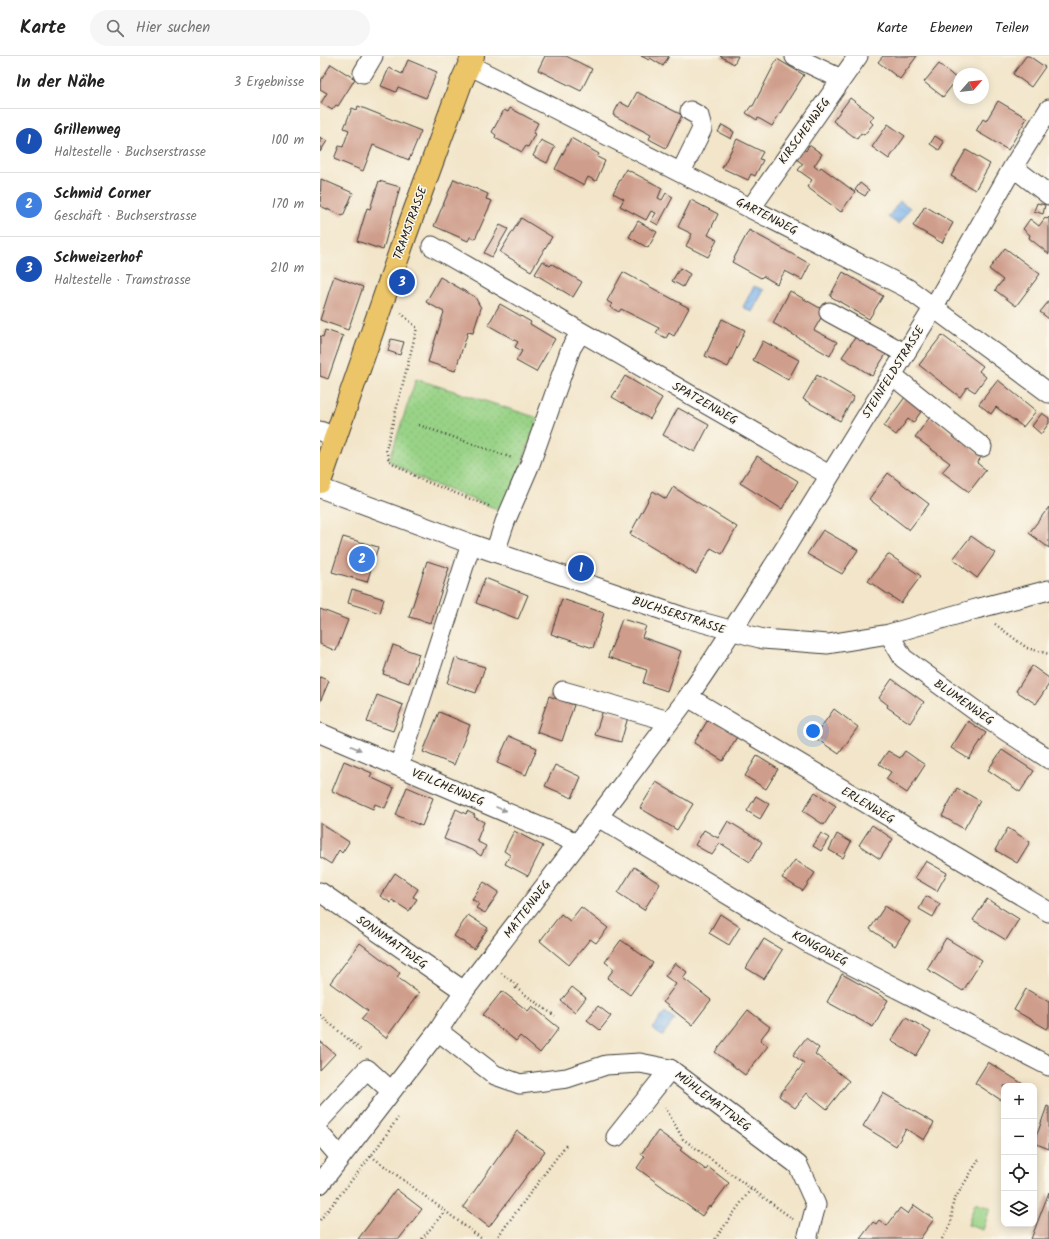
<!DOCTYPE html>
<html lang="de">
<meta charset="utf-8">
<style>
:root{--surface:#fff;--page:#f6f6f6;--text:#222;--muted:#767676;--line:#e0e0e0;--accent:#c8321e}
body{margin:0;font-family:Kalam,sans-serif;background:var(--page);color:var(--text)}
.controls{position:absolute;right:12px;bottom:12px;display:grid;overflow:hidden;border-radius:8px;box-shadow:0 2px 10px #0003}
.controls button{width:36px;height:36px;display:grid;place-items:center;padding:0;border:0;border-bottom:1px solid var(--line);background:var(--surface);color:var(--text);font:20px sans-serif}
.compass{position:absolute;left:633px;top:12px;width:36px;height:36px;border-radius:50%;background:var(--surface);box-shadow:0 2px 10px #0003;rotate:62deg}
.you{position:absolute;left:493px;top:675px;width:14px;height:14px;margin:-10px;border:3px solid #fff;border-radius:50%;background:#1a73e8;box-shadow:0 0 0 6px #1a73e833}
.badge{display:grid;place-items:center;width:26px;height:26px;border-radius:50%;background:var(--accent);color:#fff;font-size:13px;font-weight:700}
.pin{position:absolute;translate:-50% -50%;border:2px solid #fff;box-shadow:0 1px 4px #0006}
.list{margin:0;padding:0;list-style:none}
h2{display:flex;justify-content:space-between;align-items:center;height:52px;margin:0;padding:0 16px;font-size:17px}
h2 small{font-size:13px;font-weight:400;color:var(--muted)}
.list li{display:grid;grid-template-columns:26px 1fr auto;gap:12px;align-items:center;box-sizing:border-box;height:64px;padding:0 16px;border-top:1px solid var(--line)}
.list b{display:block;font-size:15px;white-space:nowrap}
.list p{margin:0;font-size:13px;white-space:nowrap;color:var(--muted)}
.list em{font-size:13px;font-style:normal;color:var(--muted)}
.icon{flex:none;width:22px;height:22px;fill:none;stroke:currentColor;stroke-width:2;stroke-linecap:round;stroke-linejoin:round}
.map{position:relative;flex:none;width:729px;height:1183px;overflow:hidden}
header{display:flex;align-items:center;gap:24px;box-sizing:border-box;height:56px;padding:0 20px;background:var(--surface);border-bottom:1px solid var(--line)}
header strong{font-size:19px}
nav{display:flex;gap:22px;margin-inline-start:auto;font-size:14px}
.search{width:280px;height:36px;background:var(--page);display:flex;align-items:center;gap:10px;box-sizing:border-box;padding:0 14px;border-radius:22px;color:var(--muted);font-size:15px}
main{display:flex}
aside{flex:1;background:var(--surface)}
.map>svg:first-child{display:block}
.park{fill:#99d387;stroke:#5a7852}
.garden{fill:url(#garden-dots);stroke:#5a7852}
.water{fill:url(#water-waves);stroke:#4d6884}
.building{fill:#cf9d8b}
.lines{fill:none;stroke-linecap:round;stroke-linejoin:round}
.minor-casing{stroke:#3c3a36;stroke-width:21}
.major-casing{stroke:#3c3a36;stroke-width:24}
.path{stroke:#3c3a36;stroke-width:2.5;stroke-dasharray:1 3;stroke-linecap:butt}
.minor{stroke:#fff;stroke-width:19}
.major{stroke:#edc569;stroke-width:22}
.oneway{fill:#999}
.labels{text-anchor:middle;stroke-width:3;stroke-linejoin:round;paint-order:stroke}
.street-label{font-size:12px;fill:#1c1c1c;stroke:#fbf7ec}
</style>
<header>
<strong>Karte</strong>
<div class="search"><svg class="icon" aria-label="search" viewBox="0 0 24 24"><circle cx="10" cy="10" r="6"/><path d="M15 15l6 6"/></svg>Hier suchen</div>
<nav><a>Karte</a><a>Ebenen</a><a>Teilen</a></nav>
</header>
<main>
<aside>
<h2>In der Nähe<small>3 Ergebnisse</small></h2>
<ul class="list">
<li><span class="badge" style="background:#1a4fb4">1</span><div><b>Grillenweg</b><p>Haltestelle · Buchserstrasse</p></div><em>100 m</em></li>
<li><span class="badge" style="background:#3f7fe0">2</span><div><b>Schmid Corner</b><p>Geschäft · Buchserstrasse</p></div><em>170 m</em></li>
<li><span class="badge" style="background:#1a4fb4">3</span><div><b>Schweizerhof</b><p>Haltestelle · Tramstrasse</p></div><em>210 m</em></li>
</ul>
</aside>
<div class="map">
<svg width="729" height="1183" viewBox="0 0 729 1183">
<defs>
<pattern id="garden-dots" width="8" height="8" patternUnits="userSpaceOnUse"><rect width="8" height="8" fill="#99d387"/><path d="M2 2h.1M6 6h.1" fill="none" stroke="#83b574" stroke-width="1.8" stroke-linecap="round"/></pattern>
<pattern id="water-waves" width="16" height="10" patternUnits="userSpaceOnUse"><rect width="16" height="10" fill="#7eb4ec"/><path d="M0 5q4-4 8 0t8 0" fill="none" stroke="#6c9aca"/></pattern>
</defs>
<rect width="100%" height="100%" fill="#fbf7ec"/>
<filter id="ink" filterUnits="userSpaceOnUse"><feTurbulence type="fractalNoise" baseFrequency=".025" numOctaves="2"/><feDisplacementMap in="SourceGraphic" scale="8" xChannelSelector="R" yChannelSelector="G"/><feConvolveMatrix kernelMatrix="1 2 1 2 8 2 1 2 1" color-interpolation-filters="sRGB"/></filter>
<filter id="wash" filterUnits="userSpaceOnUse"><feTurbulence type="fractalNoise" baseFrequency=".012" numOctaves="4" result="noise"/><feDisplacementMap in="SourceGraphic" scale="16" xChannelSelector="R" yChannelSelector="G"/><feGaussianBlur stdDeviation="0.9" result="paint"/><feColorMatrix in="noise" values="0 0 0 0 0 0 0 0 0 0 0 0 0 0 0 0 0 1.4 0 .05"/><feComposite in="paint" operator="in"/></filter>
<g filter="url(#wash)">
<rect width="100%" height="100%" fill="#f2e5c9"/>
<!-- park -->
<path class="park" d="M655,1147L670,1152L663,1174L648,1169Z"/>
<!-- garden -->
<path class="garden" d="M96,323L218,362L185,456L102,424L69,405Z"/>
<!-- water -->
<path class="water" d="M580,145L590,152L578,168L568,161Z
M434,230L444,234L432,256L423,251Z
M345,956L355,963L342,980L332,973Z"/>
<g id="blocks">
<!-- building -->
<path class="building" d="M225,0H246L272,13L261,35L218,14Z
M321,0H349L343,10L330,2L329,4Z
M400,0H418L414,8Z
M563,0H597L580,23L558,6Z
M706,0H709L725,11L711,31L693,18Z
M457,3L484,19L452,70L438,62L437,64L426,57L431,50H433Z
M88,4L117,16L106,42L78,31L76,36L61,30L69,12L82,18Z
M11,8L35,23L18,50L16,49L12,54L1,47L7,37L0,33V26Z
M619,8L637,23L623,41L604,26Z
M317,36L362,59L346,92L329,83L331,79L293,59L300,46L309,51Z
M530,42L554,60L550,65L553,68L544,79L541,77L537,83L513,65Z
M678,45L707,62L688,94L656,75L663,63L666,65Z
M38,50L101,75L89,104L53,89L43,115L14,103L19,90L23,91L29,74L24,72L32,52L37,54Z
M190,52L218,67L213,77L215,78L208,91L206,90L202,96L175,82L176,79L172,76L184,54L188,56Z
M568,68L585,80L569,103L552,91Z
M402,69L414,76L411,83L398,76Z
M615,80L624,86L619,94L610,88Z
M0,81L7,85L0,96Z
M251,82L279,98L277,101L285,105L276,125L268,121L264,129L235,113Z
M417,83L443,96L439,103L443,104L435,120L431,118L428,124L402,112Z
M221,84L235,91L227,107L213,100Z
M489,89L502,98L494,110L499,114L501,111L535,136L521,156L487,131L492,124L478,114L483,108L475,102L482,92L486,95Z
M646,94L670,108L655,134L631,120Z
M306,113L342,132L338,142L342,144L346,137L353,141L338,169L331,165L336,157L331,155L326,164L300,150L304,143L293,137Z
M1,123L33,137L23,160L0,150Z
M134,123L168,138L166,143L172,145L155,183L150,181L148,185L114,170Z
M59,125L80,131L63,194L37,185L47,152L50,153Z
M540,127L549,134L545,140L535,134Z
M371,144L398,158L388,179L397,184L388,201L366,190L372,178L358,171Z
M717,147L725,149L723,158L714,155Z
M605,150L633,167L622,187L593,170Z
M729,161V198L709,182L710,179L703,173L710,163L719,170L725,162L727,163Z
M201,162L232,181L211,215L180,196Z
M318,165L337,176L328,192L309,181Z
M180,169L188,173L172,201L164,197Z
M429,174L490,208L482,224L465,215L457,228L443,220L441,222L412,206Z
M685,192L720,218L696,250L675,234L683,224L669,213Z
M223,205L230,210L232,208L262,226L253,241L215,218Z
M360,212L370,218L363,231L352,225Z
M303,216L369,252L354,280L349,277L346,282L336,277L339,272L301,253L299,256L290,251L292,248L287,245Z
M523,216L563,240L549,263L510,240Z
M14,220L43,231L28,274L0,264Z
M120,221L155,241L161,252L153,277L148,276L135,315L108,306L124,256L106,246Z
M470,235L505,255L494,274L517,286L510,300L453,267Z
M729,245V263L720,256Z
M180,248L211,266L210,268L235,283L216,316L196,305L202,295L195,291L198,286L168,269Z
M402,263L425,274L408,311L385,300Z
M5,274L23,280L8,323L0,320V280L3,281Z
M539,276L568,295L552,320L522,301Z
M622,279L663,310L659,315L666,321L655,336L647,331L640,341L599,309Z
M71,283L84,286L80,299L68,295Z
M443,285L479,304L468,324L433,304Z
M497,319L534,341L520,365L483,343Z
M305,320L342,342L330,363L292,341Z
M678,324L716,355L703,371L676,351L671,358L659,348Z
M588,337L605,350L593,367L588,363L576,379L564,370Z
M358,352L389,369L375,396L343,379Z
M722,357L729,362V367L721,378L712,370Z
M610,361L662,400L657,407L666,414L649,436L622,416L630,407L595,381Z
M437,400L478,425L462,453L420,427Z
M568,417L609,448L589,474L549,443Z
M353,431L417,471L402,498L391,492L376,518L310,478L333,435L346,443Z
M729,451V492L709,477Z
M503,474L538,494L522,518L487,498Z
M651,480L675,497L657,522L633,503Z
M23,481L58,491L47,526L12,516Z
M568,498L601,520L581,547L548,525Z
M107,505L129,512L111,567L89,561Z
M165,522L208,539L198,563L156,547Z
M32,533L64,543L60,557L28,547Z
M242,543L284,557L273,592L231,578Z
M0,553L28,564L16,595L0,588Z
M302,563L326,570L322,581L361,595L347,635L323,627L327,614L288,601Z
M73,589L99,598L89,627L63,618Z
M135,602L165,611L156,637L127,627Z
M712,610L729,622V628L716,648L696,635Z
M0,621L9,625L0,646Z
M572,623L604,646L590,667L567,651L568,649L559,642Z
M57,639L83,649L73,675L47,666Z
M229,640L254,649L242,685L217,676Z
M514,653L538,671L519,698L494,681Z
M283,654L308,661L301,686L275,679Z
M119,656L150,669L134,709L103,696Z
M389,662L418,679L403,705L374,687Z
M648,665L666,677L649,703L631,692Z
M189,680L217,692L206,719L177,707Z
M682,694L714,715L700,736L668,714Z
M568,695L580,702L585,695L605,709L587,737L566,723L571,716L559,708Z
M437,700L458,713L446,733L425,720Z
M24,705L52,717L50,721L74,732L65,752L55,748L53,753L12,735Z
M235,709L261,721L252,742L225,730Z
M336,726L373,748L357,774L320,752Z
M87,731L113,742L102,770L76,759Z
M637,732L660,745L644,773L622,760Z
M495,736L516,750L504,769L483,755Z
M436,740L449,748L440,763L427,755Z
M136,753L146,758L147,755L155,759L154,761L164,766L157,784H159L158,786L166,790L161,800L154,795L124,783Z
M408,765L442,786L430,806L400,787L392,799L375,789L384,774L398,782Z
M0,767L29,786L22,797L19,794L11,808L0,801Z
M552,769L573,783L560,803L539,789Z
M688,772L710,786L697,807L675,794Z
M194,775L223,790L208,820L185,808L190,799L184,795Z
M501,777L509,782L501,795L493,790Z
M517,778L531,786L523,802L509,794Z
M475,804L495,817L483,835L462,822Z
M606,805L627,817L617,835L595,822Z
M314,811L340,828L324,854L298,837Z
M75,817L98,833L93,841L97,843L89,855L72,844L71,847L60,840Z
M164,826L179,836L165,857L156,852L159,848L152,843Z
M606,840L620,848L613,861L599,853Z
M667,843L699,863L686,884L653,864Z
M565,850L590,866L575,890L550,873Z
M261,851L288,872L276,887L270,883L249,909L220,885L241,858L250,865Z
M400,858L420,871L409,889L389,877Z
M148,859L168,872L154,893L134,880Z
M626,882L662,904L643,935L607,913Z
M444,883L462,894L444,923L426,912Z
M301,884L333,907L310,939L287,922L294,913L285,906Z
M40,887L80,917L77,921L99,937L66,982L41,963L48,955L10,927Z
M355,907L367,916L363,922L391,944L372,969L343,946L356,928L345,920Z
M522,918L568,944L553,971L507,946Z
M252,931L266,942L255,956L241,945Z
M706,933L729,946V970L727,973L694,954Z
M182,935L208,955L212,950L239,972L220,997L200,980L196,985L163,959Z
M278,950L291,960L280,974L267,964Z
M428,954L450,971L440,984L448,990L425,1019L395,996Z
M586,961L611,976L596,1000L571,985Z
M486,982L499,992L495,998L529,1025L507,1053L487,1037L475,1052L459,1040L484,1007L473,999Z
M0,985L15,998L0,1014Z
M668,1006L703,1028L701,1030H684V1046L655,1027Z
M563,1037L614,1067L604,1084L586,1073L576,1090L543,1070Z
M727,1050L729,1051V1093L714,1087Z
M197,1075L225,1095L169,1171L143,1151Z
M338,1075L362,1092L360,1094L386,1114L388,1111L409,1127L391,1151L389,1150L382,1160L317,1112L325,1100L321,1098Z
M76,1133L102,1153L79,1183H38Z
M729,1136V1183H711Z
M594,1149L614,1163L600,1183H540L553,1166L556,1168L559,1164L567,1170L580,1152L588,1158Z"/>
</g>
</g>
<g filter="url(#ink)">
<use href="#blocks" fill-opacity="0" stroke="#3c3a36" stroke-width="1"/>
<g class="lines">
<defs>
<path id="minor" d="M475,1L521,23
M149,9L587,232L729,337
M43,17L53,0
M693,111L729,139
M361,116L382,73L379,60L370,55
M431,152L538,0
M112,190L509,419
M509,256L584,297
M572,319L662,391
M0,375L15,381
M0,432L151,488L363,561L443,583L508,588L569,578L656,553L729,534
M175,496L185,466L210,408L251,292L261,276
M569,578L583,602L660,658L729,703
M243,635L349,665
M368,641L729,856
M0,677L246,782L255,789
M79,710L151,488
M278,761L492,889L729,1010
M0,836L144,935
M118,975L175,1019L200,1028L247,1022L286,1009L320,1007L350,1013L478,1109L496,1149L487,1183
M0,1064L47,1013L71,1035
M0,1078L20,1101
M296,1081L350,1013
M0,1128L118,975L144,935L278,761L368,641L391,607L467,489L614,251L693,111L729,53"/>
<path id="major" d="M0,426L86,178L141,27L153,0"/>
</defs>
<!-- minor casing -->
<use href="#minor" class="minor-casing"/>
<!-- major casing -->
<use href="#major" class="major-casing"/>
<!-- path -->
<path class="path" d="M81,257L97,272L66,394L69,405L102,424L171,451
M99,369L192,402
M675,568L707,592L729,598
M181,917L198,930L196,932L235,960
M0,959L42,995
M345,1051L363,1083L473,1163
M51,1100L125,1155
M0,1164L51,1100L78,1062
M102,1183L125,1155L162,1183
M176,1183L246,1089
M395,1183L431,1133
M622,1183L631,1167L633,1146L659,1103"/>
<!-- minor -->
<use href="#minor" class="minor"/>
<!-- major -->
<use href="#major" class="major"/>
</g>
<!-- one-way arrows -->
<defs><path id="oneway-solid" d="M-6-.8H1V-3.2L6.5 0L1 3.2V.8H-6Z"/></defs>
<g class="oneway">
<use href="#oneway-solid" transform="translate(36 692) rotate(23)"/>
<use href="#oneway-solid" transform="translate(181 753) rotate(23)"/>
</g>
</g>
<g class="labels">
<!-- street labels -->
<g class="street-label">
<text transform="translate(484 75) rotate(-54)" y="4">KIRSCHENWEG</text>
<text transform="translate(447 160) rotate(27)" y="4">GARTENWEG</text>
<text transform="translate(90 167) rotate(-70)" y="4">TRAMSTRASSE</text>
<text transform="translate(573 316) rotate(-58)" y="4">STEINFELDSTRASSE</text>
<text transform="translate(385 347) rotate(30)" y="4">SPATZENWEG</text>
<text transform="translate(359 559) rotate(18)" y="4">BUCHSERSTRASSE</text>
<text transform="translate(644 646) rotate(35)" y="4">BLUMENWEG</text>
<text transform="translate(128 731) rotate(23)" y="4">VEILCHENWEG</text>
<text transform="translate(548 749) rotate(31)" y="4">ERLENWEG</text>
<text transform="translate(207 853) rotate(-53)" y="4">MATTENWEG</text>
<text transform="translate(72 886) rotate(35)" y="4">SONNMATTWEG</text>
<text transform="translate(500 892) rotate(28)" y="4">KONGOWEG</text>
<text transform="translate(393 1045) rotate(37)" y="4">MÜHLEMATTWEG</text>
</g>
</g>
</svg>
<div class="controls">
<button>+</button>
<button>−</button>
<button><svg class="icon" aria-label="locate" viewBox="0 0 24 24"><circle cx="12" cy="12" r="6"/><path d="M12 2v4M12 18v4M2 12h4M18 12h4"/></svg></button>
<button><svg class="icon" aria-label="layers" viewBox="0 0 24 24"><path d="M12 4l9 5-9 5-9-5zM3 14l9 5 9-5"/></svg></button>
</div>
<svg class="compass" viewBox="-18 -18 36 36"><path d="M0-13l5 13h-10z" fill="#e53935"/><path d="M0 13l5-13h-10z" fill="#767676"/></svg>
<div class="you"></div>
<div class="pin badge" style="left:261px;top:512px;background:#1a4fb4">1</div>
<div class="pin badge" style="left:42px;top:503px;background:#3f7fe0">2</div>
<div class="pin badge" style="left:82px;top:226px;background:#1a4fb4">3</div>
</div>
</main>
